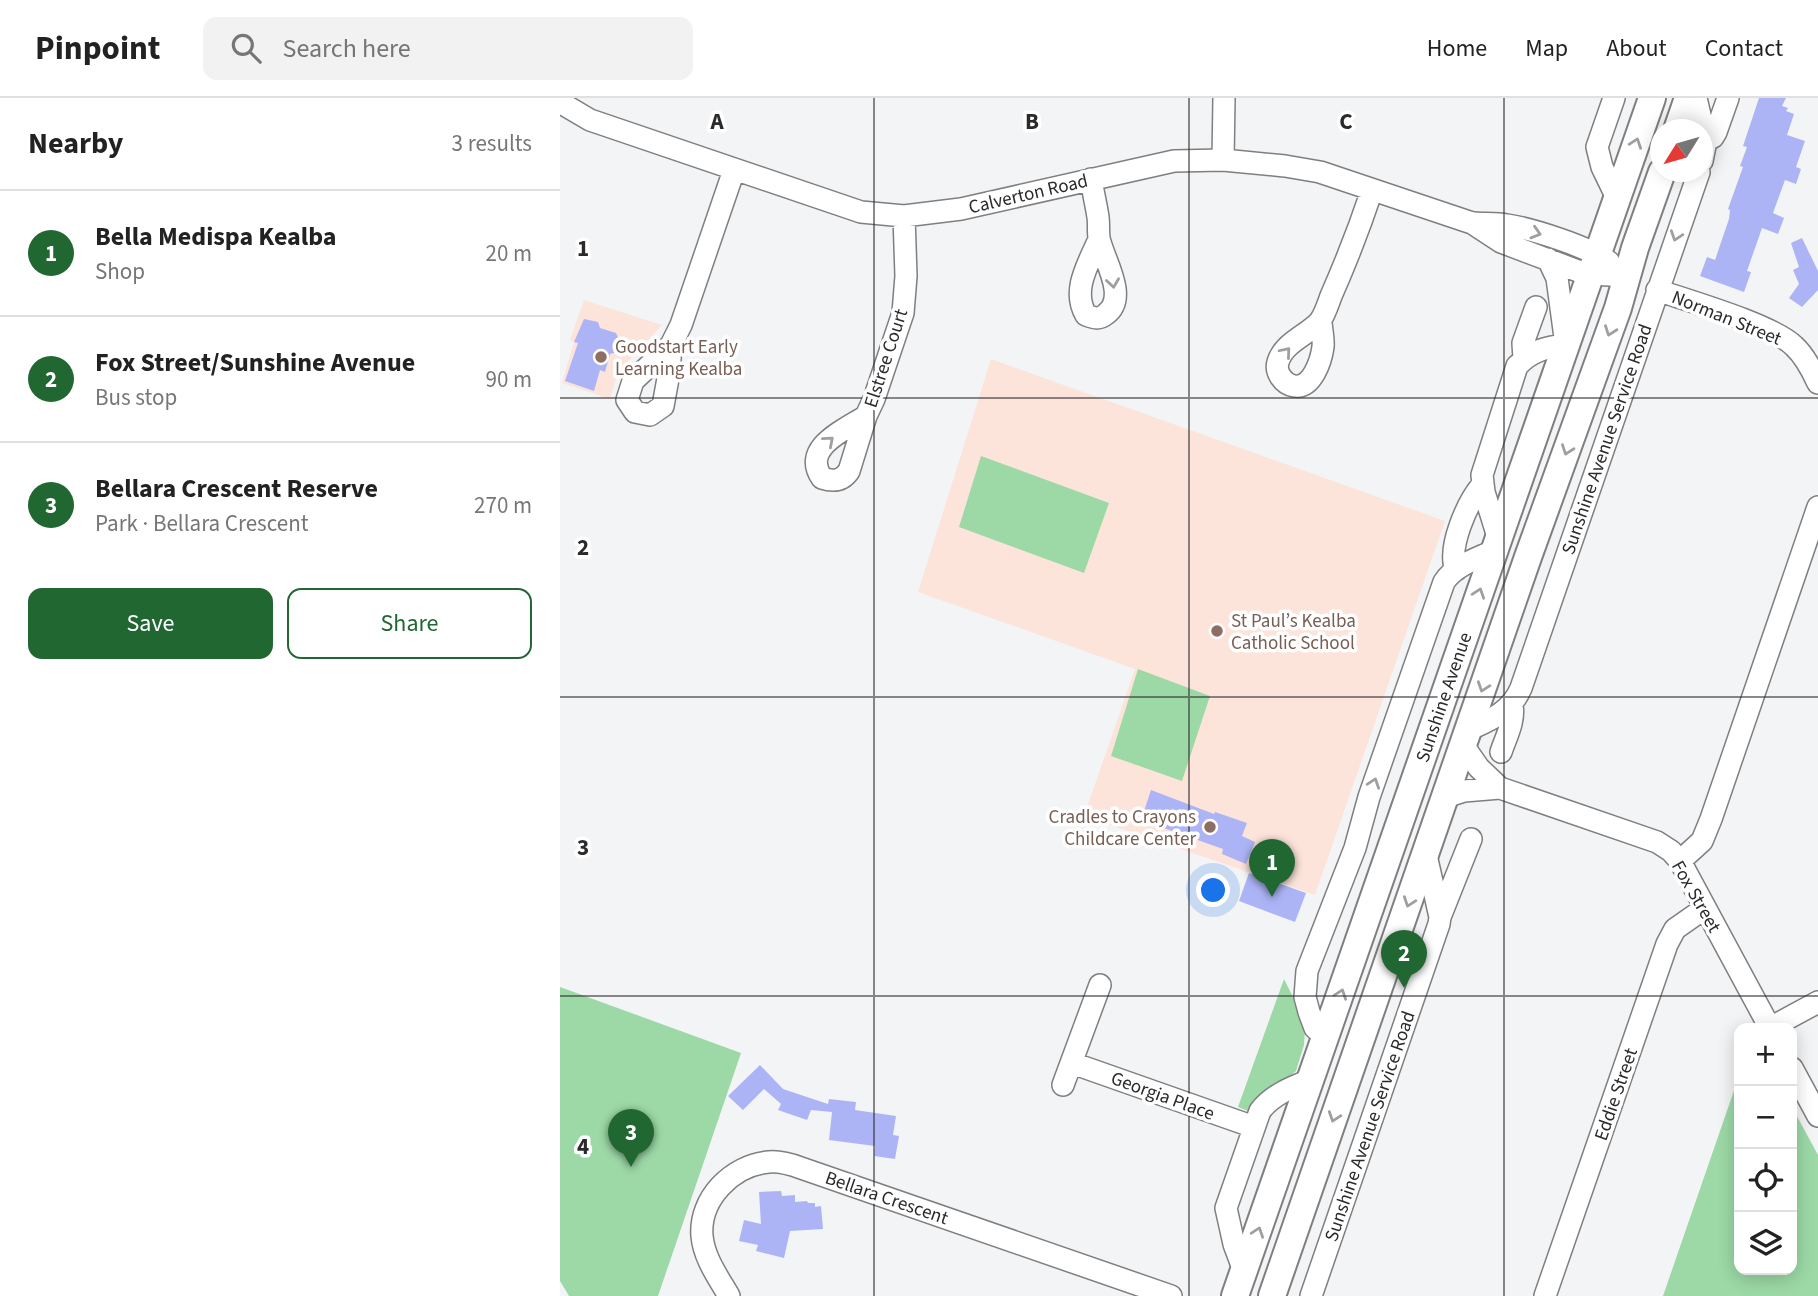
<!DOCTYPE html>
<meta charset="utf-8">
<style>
:root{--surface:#fff;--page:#f2f2f2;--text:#222;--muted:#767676;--line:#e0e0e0;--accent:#216732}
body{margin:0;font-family:"Source Sans 3",sans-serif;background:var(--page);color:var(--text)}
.controls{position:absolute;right:21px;bottom:21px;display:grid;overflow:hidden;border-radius:14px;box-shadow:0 4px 18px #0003}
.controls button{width:63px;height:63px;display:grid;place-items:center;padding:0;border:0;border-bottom:2px solid var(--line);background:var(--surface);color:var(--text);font:35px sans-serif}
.compass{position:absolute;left:1090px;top:21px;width:63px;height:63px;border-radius:50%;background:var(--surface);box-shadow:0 4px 18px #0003;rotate:233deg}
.you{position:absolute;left:654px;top:793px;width:24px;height:24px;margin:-18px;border:5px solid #fff;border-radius:50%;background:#1a73e8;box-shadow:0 0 0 10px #1a73e833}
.badge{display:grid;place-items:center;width:46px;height:46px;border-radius:50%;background:var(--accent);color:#fff;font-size:23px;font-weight:700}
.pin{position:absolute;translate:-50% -58px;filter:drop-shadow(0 2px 4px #0008)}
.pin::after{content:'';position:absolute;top:37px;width:24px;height:21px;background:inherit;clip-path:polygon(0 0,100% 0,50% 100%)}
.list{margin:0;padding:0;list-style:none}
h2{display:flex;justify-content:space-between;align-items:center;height:91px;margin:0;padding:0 28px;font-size:30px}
h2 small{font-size:23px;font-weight:400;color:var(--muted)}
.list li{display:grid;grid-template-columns:46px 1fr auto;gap:21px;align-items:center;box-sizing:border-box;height:126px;padding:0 28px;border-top:2px solid var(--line)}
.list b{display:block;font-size:26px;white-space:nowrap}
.list p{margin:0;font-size:23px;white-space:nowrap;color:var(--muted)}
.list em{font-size:23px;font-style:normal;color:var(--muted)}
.actions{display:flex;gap:14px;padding:21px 28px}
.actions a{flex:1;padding:16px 0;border:2px solid var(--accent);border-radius:14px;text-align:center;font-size:24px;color:var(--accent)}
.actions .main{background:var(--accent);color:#fff}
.icon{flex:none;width:38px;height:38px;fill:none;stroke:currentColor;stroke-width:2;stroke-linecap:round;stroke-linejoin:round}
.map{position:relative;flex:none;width:1258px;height:1198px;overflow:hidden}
header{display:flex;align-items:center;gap:42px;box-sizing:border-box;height:98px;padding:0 35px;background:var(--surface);border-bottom:2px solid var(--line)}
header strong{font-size:33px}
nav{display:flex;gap:38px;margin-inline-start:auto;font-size:24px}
.search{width:490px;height:63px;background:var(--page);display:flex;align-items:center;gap:18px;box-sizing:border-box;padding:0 24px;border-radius:14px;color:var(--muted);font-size:26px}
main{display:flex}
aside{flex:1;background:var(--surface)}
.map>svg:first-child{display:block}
.education{fill:#fde4db}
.green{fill:#9cd9a6}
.building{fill:#adb4f6}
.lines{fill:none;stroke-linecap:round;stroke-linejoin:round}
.minor-casing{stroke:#7f7f81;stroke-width:24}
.major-casing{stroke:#7f7f81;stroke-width:30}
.minor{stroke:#fff;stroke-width:21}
.major{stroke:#fff;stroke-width:26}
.oneway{stroke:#9f9fa0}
.grid{fill:none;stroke:#2a2a2b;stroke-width:2;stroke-opacity:0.55}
.education-dot{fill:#8d6e63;stroke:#fff;stroke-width:2.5}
.labels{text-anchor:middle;stroke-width:7;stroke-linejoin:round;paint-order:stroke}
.street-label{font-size:19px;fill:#2a2a2b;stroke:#fff}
.education-label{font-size:19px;fill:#785e54;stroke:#fff;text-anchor:start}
.grid-label{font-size:23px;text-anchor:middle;font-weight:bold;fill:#2a2a2b;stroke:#fff;stroke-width:7;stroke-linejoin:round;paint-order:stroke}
</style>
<header>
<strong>Pinpoint</strong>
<div class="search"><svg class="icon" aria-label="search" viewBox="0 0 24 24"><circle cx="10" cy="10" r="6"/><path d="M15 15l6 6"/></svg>Search here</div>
<nav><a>Home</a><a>Map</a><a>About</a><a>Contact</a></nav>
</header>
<main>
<aside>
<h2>Nearby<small>3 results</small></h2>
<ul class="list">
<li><span class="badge">1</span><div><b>Bella Medispa Kealba</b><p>Shop</p></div><em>20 m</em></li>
<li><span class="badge">2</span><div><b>Fox Street/Sunshine Avenue</b><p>Bus stop</p></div><em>90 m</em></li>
<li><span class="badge">3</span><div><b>Bellara Crescent Reserve</b><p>Park · Bellara Crescent</p></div><em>270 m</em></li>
</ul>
<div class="actions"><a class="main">Save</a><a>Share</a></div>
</aside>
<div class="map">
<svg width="1258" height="1198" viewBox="0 0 1258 1198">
<rect width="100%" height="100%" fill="#f3f4f6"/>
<!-- education -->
<path class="education" d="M24,202L102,227L58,274L50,301L2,285L14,244L10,242Z
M431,261L885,423L755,797L524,718L575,571L358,494Z"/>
<!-- green -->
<path class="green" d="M421,358L549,405L524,475L399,429Z
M578,571L650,598L622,683L551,658Z
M724,881L739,911L745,930L744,947L736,973L688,1013L678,1009Z
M0,889L181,955L98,1198H9L0,1183Z
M1179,978V1172H1232V1009L1258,1057V1198H1103Z"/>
<!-- building -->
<path class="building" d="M1199,0H1226L1222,8L1228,10L1226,13L1234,16L1227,37L1245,43L1236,69L1241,71L1236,86L1225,82L1213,115L1224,120L1218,136L1202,130L1187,173L1191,174L1184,194L1140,178L1147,159L1155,162L1169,121L1170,112L1168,111L1183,69L1180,68L1187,49L1183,48Z
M1242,140L1258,173V192L1242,209L1229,200L1239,186L1233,172L1239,169L1231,145Z
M24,221L38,224L40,230L56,235L60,244L57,254L50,256L45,274L40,272L34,293L5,283L18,245L14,244Z
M591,692L654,716L655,714L687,725L682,738L695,744L686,766L662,756L663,751L581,722Z
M689,775L746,795L735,824L679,803Z
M200,967L223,991L268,1006L269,1001L296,1004L295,1012L336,1018L333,1037L339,1038L335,1061L314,1058L315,1048L269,1042L272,1014L251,1012L247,1022L218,1012L221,1006L204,991L183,1012L168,998Z
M221,1093L222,1098L235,1097V1104L247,1103L248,1105H255V1109L261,1108L263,1131L230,1133L224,1160L196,1153L198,1147L179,1143L184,1122L201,1126L199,1094Z"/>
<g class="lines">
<defs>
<path id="minor" d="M1054,0L1037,49L1042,69L1057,100
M1136,0L1146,43L1142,63
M1,5L30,22L301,114L344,118L401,111L614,63L663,62L725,68L760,74L912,125L941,144L1018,173L1030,176L1068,178
M1146,43L1153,39L1156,34L1168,0
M663,62L664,0
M531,81C533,94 536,106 538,119C539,126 538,133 539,140C543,161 569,199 546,216C539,222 534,220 526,217C511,192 529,165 539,141
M914,125C924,126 936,125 947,127C973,131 1029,149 1049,164
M1097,192C1129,203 1213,227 1234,248C1245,258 1252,272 1258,285
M761,222C761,231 764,241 763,249C761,263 752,291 734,288C723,286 715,274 718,264C724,244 748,237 760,223C765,216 768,206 771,198C786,164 800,128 812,92
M111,247L73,283L67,302L75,314L90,317L103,308L109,275L111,247L121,227L174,72
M964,261L963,245L976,209
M306,318C284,332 241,350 262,380C274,384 282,383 289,373L306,318L314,301L343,215L346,178L344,118
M938,439L924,394L922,377L957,268C971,253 986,249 1006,247L997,180L988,161
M896,472C887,450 907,405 922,387
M908,632C930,622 951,614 961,590L1139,74
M903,647L919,670L940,690
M941,654C946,639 955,623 952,607
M885,699L904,693L940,690L1097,744L1111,753L1120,763L1210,930
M1120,763L1142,743L1151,721L1258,409
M880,819L911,741
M1210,930L1258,904
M766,939L755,930L749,914L745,899L747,873L795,750L809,699L884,484C894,468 916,461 933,453
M512,965L694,1029
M1232,970L1258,1018
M503,987L540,887
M684,1173L674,1146L666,1110L700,1013C712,997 732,989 750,982
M169,1198C158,1179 144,1160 142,1138C139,1101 172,1067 209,1064C220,1063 230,1066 241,1070L611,1198
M751,1198L879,826L880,819L866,757
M985,1198L1107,846L1115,831L1145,810"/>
<path id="major" d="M1117,32L1128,0
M675,1198L1092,0
M712,1198L968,459L1058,210L1075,150L1102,74"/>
</defs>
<!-- minor casing -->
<use href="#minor" class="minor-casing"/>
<!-- major casing -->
<use href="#major" class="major-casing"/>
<!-- minor -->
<use href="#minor" class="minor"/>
<!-- major -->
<use href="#major" class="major"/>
</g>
<!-- one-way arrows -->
<defs><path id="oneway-chevron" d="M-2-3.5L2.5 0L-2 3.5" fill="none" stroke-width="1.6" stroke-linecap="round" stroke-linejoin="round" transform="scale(1.75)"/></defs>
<g class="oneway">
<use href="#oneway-chevron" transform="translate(1076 45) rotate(-71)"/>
<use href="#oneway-chevron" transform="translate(976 135) rotate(17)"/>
<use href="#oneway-chevron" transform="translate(1116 138) rotate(109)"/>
<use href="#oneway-chevron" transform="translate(553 185) rotate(82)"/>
<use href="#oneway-chevron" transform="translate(1050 233) rotate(110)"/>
<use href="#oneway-chevron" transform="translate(726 254) rotate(-50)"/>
<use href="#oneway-chevron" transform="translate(269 343) rotate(-41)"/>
<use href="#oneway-chevron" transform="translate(1007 352) rotate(110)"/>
<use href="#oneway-chevron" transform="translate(919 495) rotate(-71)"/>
<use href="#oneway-chevron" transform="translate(923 589) rotate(109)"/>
<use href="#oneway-chevron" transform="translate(814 685) rotate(-71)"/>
<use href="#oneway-chevron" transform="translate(849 804) rotate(109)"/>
<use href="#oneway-chevron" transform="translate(781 896) rotate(-71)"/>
<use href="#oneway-chevron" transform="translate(774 1019) rotate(109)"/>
<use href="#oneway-chevron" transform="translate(698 1134) rotate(-71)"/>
</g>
<!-- grid -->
<path class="grid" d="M314,0V1198M629,0V1198M944,0V1198M0,300H1258M0,599H1258M0,898H1258"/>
<!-- markers -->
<g class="education-dot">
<circle cx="41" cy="259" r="7"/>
<circle cx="657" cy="533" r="7"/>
<circle cx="650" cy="729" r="7"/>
</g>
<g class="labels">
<!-- street labels -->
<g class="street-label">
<text transform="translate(468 95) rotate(-13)" y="7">Calverton Road</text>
<text transform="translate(1167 219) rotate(22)" y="7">Norman Street</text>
<text transform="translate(325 260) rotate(-72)" y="7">Elstree Court</text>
<text transform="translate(1046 341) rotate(-71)" y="7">Sunshine Avenue Service Road</text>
<text transform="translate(883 599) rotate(-71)" y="7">Sunshine Avenue</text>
<text transform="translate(1137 798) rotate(60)" y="7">Fox Street</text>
<text transform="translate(1055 996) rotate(-71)" y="7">Eddie Street</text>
<text transform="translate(603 997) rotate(20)" y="7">Georgia Place</text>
<text transform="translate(809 1028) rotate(-71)" y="7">Sunshine Avenue Service Road</text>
<text transform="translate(327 1099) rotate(19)" y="7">Bellara Crescent</text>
</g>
<!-- education labels -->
<g class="education-label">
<text x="55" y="255">Goodstart Early<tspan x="55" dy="22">Learning Kealba</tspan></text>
<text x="671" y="529">St Paul’s Kealba<tspan x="671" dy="22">Catholic School</tspan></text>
<text x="636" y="725" text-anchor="end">Cradles to Crayons<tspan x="636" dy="22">Childcare Center</tspan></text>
</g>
</g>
<g class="grid-label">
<text x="157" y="31">A</text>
<text x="472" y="31">B</text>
<text x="786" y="31">C</text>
<text x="23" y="158">1</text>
<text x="23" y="457">2</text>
<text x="23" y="757">3</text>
<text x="23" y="1056">4</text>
</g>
</svg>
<div class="controls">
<button>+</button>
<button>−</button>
<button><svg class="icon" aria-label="locate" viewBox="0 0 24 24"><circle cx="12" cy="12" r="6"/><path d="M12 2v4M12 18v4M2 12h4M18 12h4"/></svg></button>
<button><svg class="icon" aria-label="layers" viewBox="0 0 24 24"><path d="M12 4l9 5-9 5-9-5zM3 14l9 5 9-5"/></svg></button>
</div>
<svg class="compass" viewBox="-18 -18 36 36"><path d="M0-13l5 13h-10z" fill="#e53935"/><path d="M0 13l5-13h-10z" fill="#767676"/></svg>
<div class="you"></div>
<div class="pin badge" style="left:712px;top:799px">1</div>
<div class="pin badge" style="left:844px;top:890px">2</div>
<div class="pin badge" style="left:71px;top:1069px">3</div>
</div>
</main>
